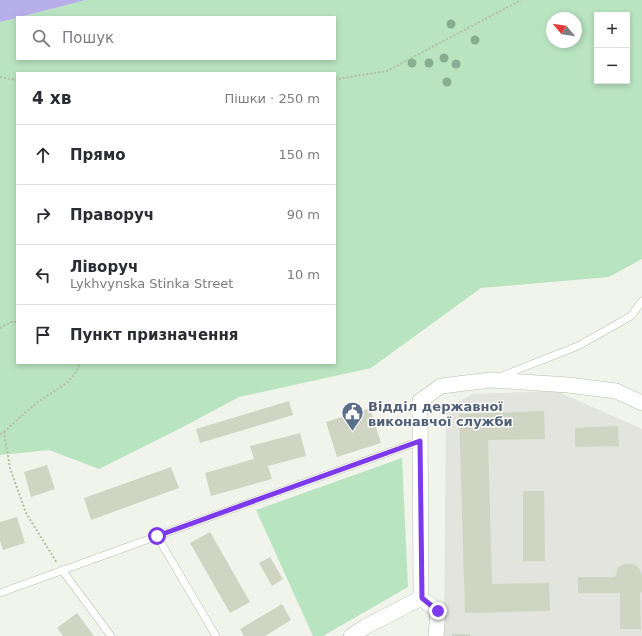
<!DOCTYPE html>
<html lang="uk">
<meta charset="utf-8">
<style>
:root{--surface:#fff;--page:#f2f2f3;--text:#2b2b33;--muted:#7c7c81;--line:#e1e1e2}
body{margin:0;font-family:"DejaVu Sans",sans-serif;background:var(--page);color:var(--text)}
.controls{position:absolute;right:12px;top:12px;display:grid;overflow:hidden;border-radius:0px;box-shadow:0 2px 6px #0003}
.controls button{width:36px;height:36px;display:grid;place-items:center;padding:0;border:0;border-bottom:1px solid var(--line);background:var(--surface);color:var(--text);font:20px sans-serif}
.compass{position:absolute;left:546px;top:12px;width:36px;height:36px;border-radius:50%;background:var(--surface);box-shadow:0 2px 6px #0003;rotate:299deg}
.stop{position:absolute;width:12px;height:12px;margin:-9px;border:3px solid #7c3aed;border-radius:50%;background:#fff}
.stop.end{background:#7c3aed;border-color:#fff;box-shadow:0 1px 4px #0008}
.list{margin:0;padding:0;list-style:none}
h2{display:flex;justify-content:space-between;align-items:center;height:52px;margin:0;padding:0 16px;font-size:17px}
h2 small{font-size:13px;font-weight:400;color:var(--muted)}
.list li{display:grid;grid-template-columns:26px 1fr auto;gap:12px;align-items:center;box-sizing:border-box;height:60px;padding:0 16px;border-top:1px solid var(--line)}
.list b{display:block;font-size:15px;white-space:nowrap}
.list p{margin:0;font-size:13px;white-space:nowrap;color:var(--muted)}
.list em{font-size:13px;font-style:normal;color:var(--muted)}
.icon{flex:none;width:22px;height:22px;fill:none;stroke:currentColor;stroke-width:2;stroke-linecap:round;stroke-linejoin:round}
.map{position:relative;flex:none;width:642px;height:636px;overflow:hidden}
.search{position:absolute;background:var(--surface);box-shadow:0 2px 6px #0003;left:16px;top:16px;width:320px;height:44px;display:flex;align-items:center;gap:10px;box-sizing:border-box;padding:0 14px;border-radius:0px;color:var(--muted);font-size:15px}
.panel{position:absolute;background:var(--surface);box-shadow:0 2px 6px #0003;left:16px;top:72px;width:320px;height:292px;border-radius:0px}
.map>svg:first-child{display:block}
.industrial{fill:#e2e4dd}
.green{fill:#b9e4c0;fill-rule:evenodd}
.water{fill:#b6afea}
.building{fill:#cfd5c2}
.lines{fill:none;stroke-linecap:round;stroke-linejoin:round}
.lane-casing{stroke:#b9bfaf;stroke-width:8}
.street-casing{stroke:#b9bfaf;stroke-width:16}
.path{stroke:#b5bfa1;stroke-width:2;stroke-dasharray:2 2;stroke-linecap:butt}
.lane{stroke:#fff;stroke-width:7}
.street{stroke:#fff;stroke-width:15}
.tree{fill:#88ae91}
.route{stroke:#7c3aed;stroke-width:5}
.labels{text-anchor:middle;stroke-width:3;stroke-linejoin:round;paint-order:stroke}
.service-label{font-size:13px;font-weight:bold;fill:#4e5e75;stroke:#fff;text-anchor:start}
</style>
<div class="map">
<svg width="642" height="636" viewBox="0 0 642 636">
<rect width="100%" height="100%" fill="#f1f4eb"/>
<!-- industrial -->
<path class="industrial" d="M556,391L642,429V636H444L446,410L472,394Z"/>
<!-- green -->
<path class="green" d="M86,0H642V259L609,277L481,288L371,368L239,397L181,428L99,469L49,450L0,455V22L17,18V59H335V17H20ZM597,15H627V81H597ZM552,18H576V42H552ZM17,73H335V363H17Z
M402,458L408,587L323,636H313L256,510Z"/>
<!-- water -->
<path class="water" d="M0,0H86L20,17H17V18L0,22Z"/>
<!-- building -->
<path class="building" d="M289,401L293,415L200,443L196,429Z
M370,408L381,443L337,457L326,422Z
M544,411L545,439L488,440L492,584L549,583L550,611L465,613L459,414Z
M618,426L619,446L575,447V428Z
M300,433L306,456L268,466L272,479L211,496L205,473L254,459L250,446Z
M47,465L55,489L31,497L24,472Z
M171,467L179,488L91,520L84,498Z
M523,491H544L545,561H523Z
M17,517L25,543L3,550L0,540V522Z
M210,532L250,602L230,613L190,543Z
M270,557L283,579L272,586L259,563Z
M626,564H631L635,565L639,568L641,572L642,576V592L640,593L641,629H620V593H578V577H615L618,568L622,565Z
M282,604L291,620L265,636H244L240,629Z
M77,613L94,636H63L57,628Z
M452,634H470V636H452Z"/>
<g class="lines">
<defs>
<path id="lane" d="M499,377L578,346L631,316L642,301
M157,536L216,636
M62,570L111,636
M0,593L420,441"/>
<path id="street" d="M421,598L420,401L441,386L491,380L568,385L616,391L642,403
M351,636L365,627L421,598L438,611L436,636"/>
</defs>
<!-- lane casing -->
<use href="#lane" class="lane-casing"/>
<!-- street casing -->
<use href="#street" class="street-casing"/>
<!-- path -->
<path class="path" d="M0,77L17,80
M335,80L337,79L387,71L521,0
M0,328L11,322H17
M4,432C15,422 25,412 37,403C50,392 77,382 79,363
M0,434L4,432L10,468L26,513L57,563"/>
<!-- lane -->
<use href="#lane" class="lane"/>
<!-- street -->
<use href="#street" class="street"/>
</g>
<!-- trees -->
<g class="tree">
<circle cx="451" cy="24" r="4.5"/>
<circle cx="475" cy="40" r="4.5"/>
<circle cx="444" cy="58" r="4.5"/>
<circle cx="412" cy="63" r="4.5"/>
<circle cx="429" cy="63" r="4.5"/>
<circle cx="456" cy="64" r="4.5"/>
<circle cx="447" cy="82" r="4.5"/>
</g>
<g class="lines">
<!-- route -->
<path class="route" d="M157,536L420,441L422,598L438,611"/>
</g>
<!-- icons -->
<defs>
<symbol id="civic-pin" viewBox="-11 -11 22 30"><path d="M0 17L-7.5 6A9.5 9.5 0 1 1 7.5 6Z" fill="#5c6f8a" stroke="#fff"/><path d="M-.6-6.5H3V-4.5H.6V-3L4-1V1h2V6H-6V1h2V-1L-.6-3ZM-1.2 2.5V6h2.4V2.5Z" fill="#fff"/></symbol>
</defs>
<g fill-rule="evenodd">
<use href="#civic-pin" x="340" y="400" width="25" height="34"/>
</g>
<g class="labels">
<!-- service labels -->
<g class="service-label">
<text x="368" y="411">Відділ державної<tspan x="368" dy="15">виконавчої служби</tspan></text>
</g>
</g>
</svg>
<div class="controls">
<button>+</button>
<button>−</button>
</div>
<svg class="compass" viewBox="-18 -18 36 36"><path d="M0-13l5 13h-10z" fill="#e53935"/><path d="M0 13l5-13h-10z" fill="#7c7c81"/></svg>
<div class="stop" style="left:157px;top:536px"></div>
<div class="stop end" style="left:438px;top:611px"></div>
<div class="search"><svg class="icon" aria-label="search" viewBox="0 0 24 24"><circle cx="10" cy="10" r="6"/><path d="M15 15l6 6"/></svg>Пошук</div>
<section class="panel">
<h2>4 хв<small>Пішки · 250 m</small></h2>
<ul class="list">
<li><svg class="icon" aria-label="ahead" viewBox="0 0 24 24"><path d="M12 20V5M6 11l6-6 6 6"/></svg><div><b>Прямо</b></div><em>150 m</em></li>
<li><svg class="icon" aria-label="right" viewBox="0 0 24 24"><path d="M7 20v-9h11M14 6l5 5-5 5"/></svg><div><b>Праворуч</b></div><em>90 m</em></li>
<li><svg class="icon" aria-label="left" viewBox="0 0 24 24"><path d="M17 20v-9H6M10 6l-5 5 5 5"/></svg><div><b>Ліворуч</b><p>Lykhvynska Stinka Street</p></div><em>10 m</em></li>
<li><svg class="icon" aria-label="arrive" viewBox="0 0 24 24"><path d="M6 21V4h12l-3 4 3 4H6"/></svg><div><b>Пункт призначення</b></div></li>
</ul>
</section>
</div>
